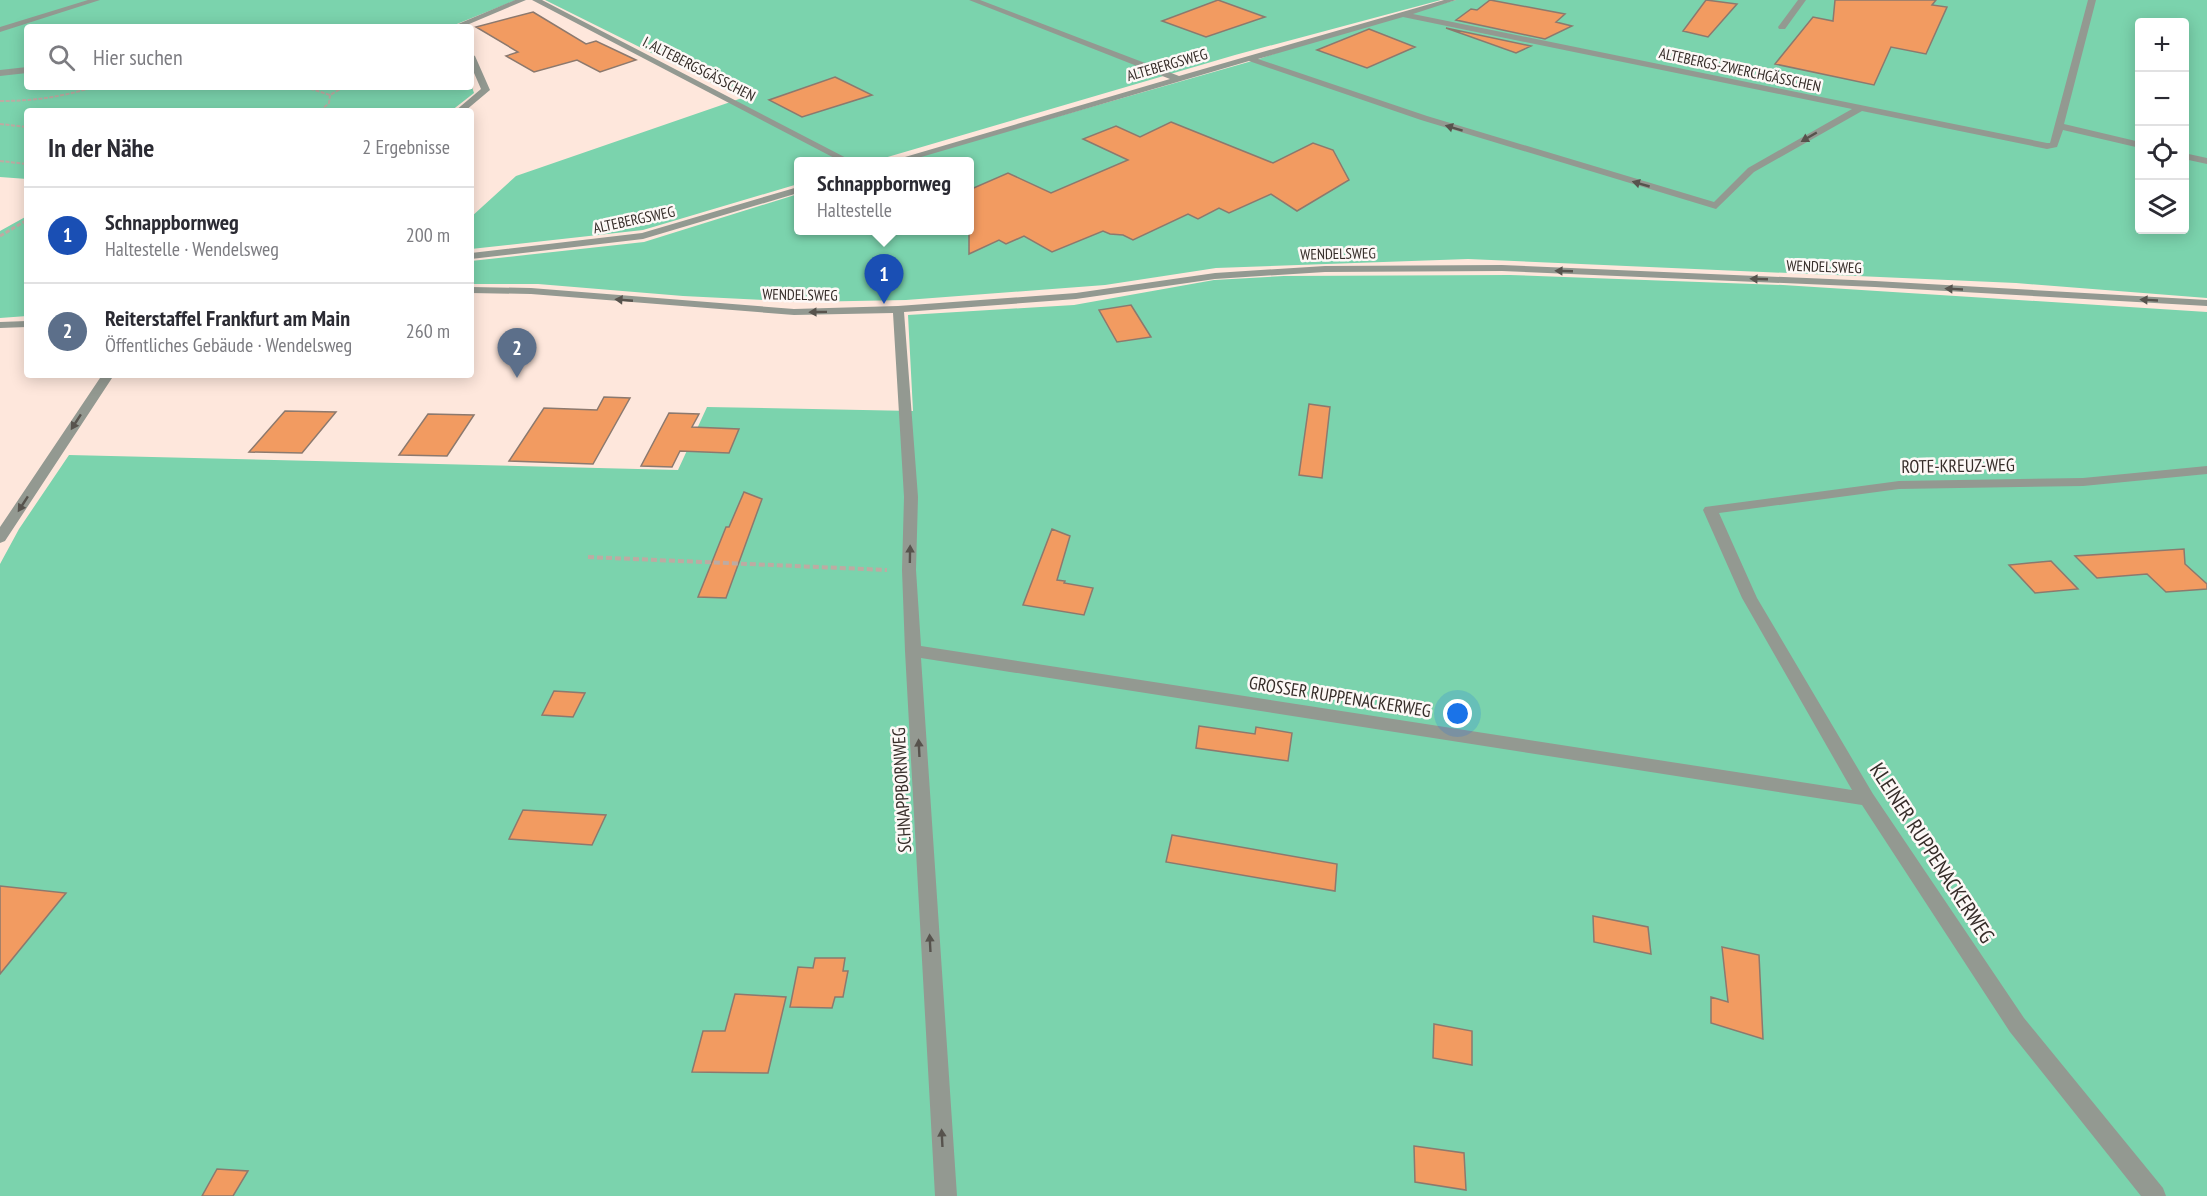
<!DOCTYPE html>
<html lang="de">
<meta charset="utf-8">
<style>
:root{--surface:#fff;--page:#f2f2f3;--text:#2b2b33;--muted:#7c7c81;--line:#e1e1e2;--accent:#1a73e8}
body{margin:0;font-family:"PT Sans Narrow",sans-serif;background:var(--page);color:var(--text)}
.controls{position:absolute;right:18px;top:18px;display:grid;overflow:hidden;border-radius:6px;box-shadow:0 3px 15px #0003}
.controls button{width:54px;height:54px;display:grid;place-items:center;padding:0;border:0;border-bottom:2px solid var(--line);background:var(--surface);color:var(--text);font:30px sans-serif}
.you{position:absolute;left:1458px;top:714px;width:21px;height:21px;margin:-15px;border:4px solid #fff;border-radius:50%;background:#1a73e8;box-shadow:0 0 0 9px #1a73e833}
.badge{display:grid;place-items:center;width:39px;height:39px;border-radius:50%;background:var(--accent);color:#fff;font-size:20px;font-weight:700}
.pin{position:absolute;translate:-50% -50px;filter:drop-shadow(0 2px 3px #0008)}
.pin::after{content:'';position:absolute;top:32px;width:21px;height:18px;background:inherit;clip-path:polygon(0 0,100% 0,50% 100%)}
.popup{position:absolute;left:794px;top:157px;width:180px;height:78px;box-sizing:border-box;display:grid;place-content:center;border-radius:6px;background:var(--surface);filter:drop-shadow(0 2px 4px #0005);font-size:20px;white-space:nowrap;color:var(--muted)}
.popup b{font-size:22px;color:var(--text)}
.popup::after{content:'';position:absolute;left:50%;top:100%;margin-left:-12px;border:12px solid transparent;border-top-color:var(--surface)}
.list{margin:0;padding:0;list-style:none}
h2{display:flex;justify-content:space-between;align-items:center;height:78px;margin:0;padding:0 24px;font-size:26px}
h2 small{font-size:20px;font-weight:400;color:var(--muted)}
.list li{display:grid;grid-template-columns:39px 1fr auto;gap:18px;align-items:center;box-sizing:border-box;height:96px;padding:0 24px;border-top:2px solid var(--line)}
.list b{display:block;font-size:22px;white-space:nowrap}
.list p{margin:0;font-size:20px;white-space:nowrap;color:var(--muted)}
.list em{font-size:20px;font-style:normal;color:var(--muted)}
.icon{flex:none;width:33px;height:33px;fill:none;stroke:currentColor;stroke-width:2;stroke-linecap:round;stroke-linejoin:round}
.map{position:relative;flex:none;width:2207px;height:1196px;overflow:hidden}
.search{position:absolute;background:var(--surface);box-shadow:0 3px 15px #0003;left:24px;top:24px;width:450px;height:66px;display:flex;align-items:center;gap:15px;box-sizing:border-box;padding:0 21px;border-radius:6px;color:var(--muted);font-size:22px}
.panel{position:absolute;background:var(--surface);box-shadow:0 3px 15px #0003;left:24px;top:108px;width:450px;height:270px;border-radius:6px}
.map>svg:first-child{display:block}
.green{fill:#7bd3ad;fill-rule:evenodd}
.building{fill:#f29b61;stroke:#8c796e;stroke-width:1.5}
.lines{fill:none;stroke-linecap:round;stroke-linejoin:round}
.path-far2{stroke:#bdaba2;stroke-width:2;stroke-dasharray:4 1.5;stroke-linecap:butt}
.path-far1{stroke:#bdaba2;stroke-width:3;stroke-dasharray:4.5 2;stroke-linecap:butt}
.path{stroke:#bdaba2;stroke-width:4;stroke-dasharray:6 3;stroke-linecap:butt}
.minor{fill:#939991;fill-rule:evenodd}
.oneway{fill:#57534d}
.labels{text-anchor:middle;stroke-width:5;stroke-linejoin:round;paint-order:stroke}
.far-street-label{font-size:15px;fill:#362d29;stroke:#fdf8f6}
.street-label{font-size:18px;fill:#362d29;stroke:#fdf8f6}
.near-street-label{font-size:21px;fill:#362d29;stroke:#fdf8f6}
</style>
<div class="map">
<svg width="2207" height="1196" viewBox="0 0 2207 1196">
<rect width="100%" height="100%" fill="#fee7dc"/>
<!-- green -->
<path class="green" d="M0,0H516L452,26L443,27H27V69L0,72Z
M545,0H1441L1235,55L874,161L798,162V184L643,230L471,249V217L516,176L742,98Z
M1456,0H2207V298L2016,283L1468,259L1216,268L1105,285L906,300L801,302L683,296L538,284H471V261L644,242L798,194V230H970V162L903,161L1259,59L1326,36ZM2140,22H2184V230H2140Z
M27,72V87H471V84L474,93L451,111H27V179L0,177V75Z
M27,216V316L0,318V231Z
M1510,275L1783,285L2207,312V1196H0V564L19,529L69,455L678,470L707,407L913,411L908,315L1074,305L1214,280L1284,276Z"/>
<!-- building -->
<path class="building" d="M1218,0L1265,17L1206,37L1162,21Z
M1490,0L1565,14L1556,22L1572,26L1545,39L1456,20L1471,9L1477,10Z
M1706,0L1737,4L1708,37L1683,31Z
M1835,0H1936L1932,5L1947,7L1926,54L1891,47L1874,85L1775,64L1813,17L1833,21Z
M533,12L586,44L596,41L636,60L600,72L577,60L534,72L506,56L518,52L476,27Z
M1446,28L1531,46L1516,53Z
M1369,29L1415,47L1367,68L1317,50Z
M835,77L872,95L802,117L769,100Z
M1171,122L1273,163L1313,143L1333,150L1349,180L1297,211L1271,194L1229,213L1219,208L1198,219L1188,214L1133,240L1123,235L1110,234L1103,231L1052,252L1024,236L1006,244L999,240L969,254V190L1008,173L1051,193L1128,160L1083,139L1116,126L1140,137Z
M1131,305L1151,337L1117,342L1099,310Z
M604,397L630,398L593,464L509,461L544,408L597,410Z
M1309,404L1330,407L1322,478L1299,475Z
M285,411L336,412L302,453L249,452Z
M669,413L699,414L692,427L739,429L729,453L680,451L672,467L641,466Z
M428,414L474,415L447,456L399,455Z
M744,492L762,499L726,598L698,597L726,527H729Z
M1052,529L1070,536L1057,580L1065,581L1064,583L1093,588L1084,615L1023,605Z
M2184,549L2185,564L2207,584V589L2166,592L2147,574L2097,578L2075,556Z
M2051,561L2078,589L2035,593L2009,565Z
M554,691L585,693L573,717L542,715Z
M1199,726L1255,734L1256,727L1292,733L1288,761L1196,748Z
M523,810L606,815L592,845L509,839Z
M1172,835L1337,864L1335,891L1166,862Z
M0,886L66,893L0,974Z
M1593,916L1648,927L1651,954L1594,942Z
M1722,947L1759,955L1763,1039L1711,1023V997L1728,1002Z
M815,958H845L843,971H848L843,997H835L832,1008L790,1007L798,967L813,968Z
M735,994L786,997L768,1073L692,1072L703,1031H725Z
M1434,1024L1472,1031V1065L1433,1058Z
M1414,1146L1464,1153L1466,1190L1415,1182Z
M217,1169L248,1171L233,1196H202Z"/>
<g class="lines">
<!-- path-far2 -->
<path class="path-far2" d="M305,87L330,95L344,87
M0,101C33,101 62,97 94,87
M320,111L329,103L330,95
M0,124L27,127
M0,161L27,164"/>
<!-- path-far1 -->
<path class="path-far1" d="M0,236L27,220"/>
<!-- path -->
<path class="path" d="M588,557L887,570"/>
<!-- minor -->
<path class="minor" d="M88,0H100L0,32V27Z
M515,0H526L462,27H451Z
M532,0H542L854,162H842Z
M969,0H980L1179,76L1444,0H1456L1413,14L2047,143H2050L2088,0H2096L2064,124L2140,142V148L2063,130L2057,147L2047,149L1862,111L1754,172L1716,209L1421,120L1249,61L904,162H888L1170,79ZM1403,17L1852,109L1748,168L1714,202L1427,116L1258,59Z
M1798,0H1806L1785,29H1779L1778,27Z
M471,54L475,56L490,90L465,111H455L481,89L471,66Z
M27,67V73L0,76V70Z
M2184,153L2207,158V164L2184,159Z
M798,187V193L643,239L471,259V253L642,233Z
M1502,265L1875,281L2207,300V306L1875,287L1502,271L1325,272L1215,279L1076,299L904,312L918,497L916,570L921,646L1852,790L1742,598L1703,510L1705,507L1899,481L2083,478L2207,466V474L2083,486L1899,489L1719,513L1757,598L1873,794L2024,1018L2163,1188L2166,1196H2141L2010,1032L1862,805L921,658L957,1196H935L905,651L902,570L904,497L893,313L794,315L531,294L471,293V287L531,288L794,309L898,306L1076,293L1215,273L1325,266Z
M27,321V327L0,328V322Z
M102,375H114L5,541L0,543V527Z"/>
</g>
<!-- one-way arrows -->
<defs><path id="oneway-solid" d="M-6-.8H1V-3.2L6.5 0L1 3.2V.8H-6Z" transform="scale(1.5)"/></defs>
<g class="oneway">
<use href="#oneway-solid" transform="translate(1454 128) rotate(-163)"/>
<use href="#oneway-solid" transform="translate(1809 137) rotate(150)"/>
<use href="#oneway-solid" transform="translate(1641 184) rotate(-164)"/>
<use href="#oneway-solid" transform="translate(1564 271) rotate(-178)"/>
<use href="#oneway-solid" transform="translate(1759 279) rotate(-178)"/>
<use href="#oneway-solid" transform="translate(1954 289) rotate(-177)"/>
<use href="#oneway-solid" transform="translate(624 300) rotate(-175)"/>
<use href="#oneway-solid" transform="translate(2149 300) rotate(-177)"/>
<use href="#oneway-solid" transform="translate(818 312) rotate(179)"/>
<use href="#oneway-solid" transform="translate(76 422) rotate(123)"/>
<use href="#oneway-solid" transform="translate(23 504) rotate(123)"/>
<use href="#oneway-solid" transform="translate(910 554) rotate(-89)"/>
<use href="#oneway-solid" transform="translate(919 748) rotate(-93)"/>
<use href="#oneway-solid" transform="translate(930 943) rotate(-93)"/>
<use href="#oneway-solid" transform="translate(942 1138) rotate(-93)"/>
</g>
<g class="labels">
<!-- far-street labels -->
<g class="far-street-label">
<text transform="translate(1167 65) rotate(-16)" y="5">ALTEBERGSWEG</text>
<text transform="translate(699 69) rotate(27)" y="5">I. ALTEBERGSGÄSSCHEN</text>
<text transform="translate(1740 70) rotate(12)" y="5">ALTEBERGS-ZWERCHGÄSSCHEN</text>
<text transform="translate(634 220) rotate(-12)" y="5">ALTEBERGSWEG</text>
<text transform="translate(1338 254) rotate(-1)" y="5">WENDELSWEG</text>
<text transform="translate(1824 267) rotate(2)" y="5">WENDELSWEG</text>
<text transform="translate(800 295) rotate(1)" y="5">WENDELSWEG</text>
</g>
<!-- street labels -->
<g class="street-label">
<text transform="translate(1958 466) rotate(-1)" y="6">ROTE-KREUZ-WEG</text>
<text transform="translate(1340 697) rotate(9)" y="6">GROSSER RUPPENACKERWEG</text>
<text transform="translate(902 790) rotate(-93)" y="6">SCHNAPPBORNWEG</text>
</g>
<!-- near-street labels -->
<g class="near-street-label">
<text transform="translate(1932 853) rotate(57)" y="7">KLEINER RUPPENACKERWEG</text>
</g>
</g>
</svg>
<div class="controls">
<button>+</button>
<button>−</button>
<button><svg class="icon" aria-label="locate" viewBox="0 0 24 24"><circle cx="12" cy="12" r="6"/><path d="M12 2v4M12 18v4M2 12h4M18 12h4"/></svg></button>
<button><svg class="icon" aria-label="layers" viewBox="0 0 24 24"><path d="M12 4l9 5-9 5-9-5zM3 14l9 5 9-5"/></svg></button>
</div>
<div class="you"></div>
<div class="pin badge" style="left:884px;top:304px;background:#1a4fb4">1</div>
<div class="popup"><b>Schnappbornweg</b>Haltestelle</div>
<div class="pin badge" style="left:517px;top:378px;background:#5c6f8a">2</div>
<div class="search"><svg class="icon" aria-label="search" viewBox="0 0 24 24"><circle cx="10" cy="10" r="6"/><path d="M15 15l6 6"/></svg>Hier suchen</div>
<section class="panel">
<h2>In der Nähe<small>2 Ergebnisse</small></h2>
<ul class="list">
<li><span class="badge" style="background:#1a4fb4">1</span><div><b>Schnappbornweg</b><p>Haltestelle · Wendelsweg</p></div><em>200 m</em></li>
<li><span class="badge" style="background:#5c6f8a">2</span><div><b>Reiterstaffel Frankfurt am Main</b><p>Öffentliches Gebäude · Wendelsweg</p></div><em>260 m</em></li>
</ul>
</section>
</div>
